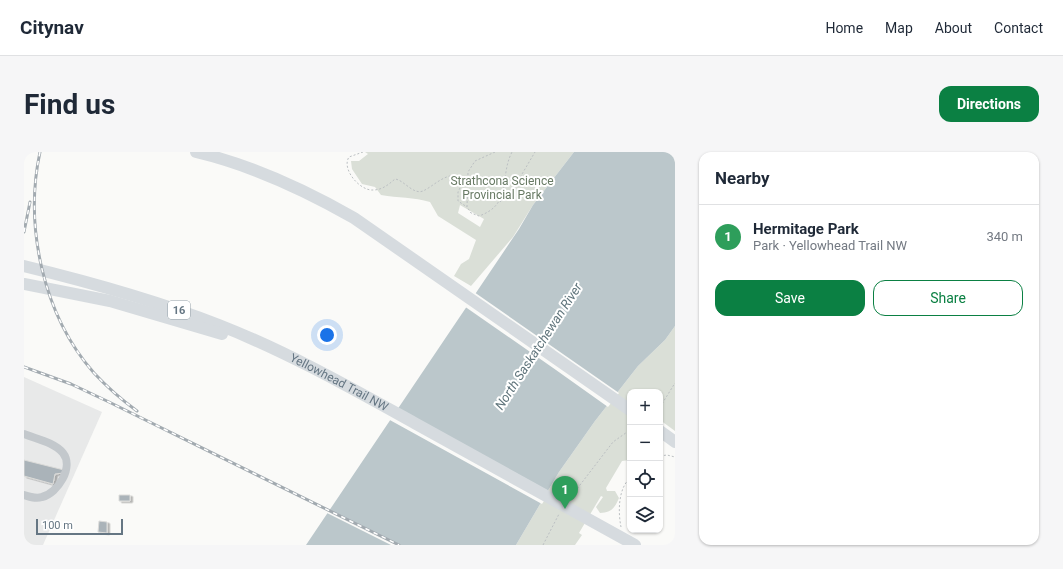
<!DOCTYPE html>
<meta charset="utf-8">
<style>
:root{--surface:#fff;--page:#f6f6f7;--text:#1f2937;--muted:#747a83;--line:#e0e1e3;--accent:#0b8043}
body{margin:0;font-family:Roboto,sans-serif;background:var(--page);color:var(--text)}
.controls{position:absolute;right:12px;bottom:12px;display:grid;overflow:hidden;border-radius:8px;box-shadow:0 1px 3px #0004}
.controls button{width:36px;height:36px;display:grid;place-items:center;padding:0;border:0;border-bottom:1px solid var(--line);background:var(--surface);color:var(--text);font:20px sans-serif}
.scale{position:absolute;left:12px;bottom:10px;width:87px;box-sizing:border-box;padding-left:4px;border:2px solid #657683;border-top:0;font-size:11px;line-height:14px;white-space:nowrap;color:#657683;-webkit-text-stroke:3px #fff;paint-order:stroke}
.you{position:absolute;left:303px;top:183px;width:14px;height:14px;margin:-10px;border:3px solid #fff;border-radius:50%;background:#1a73e8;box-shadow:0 0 0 6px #1a73e833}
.badge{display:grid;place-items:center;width:26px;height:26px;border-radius:50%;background:var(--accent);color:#fff;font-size:13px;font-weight:700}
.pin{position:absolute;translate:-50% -33px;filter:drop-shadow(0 1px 2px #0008)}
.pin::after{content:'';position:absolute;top:21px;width:14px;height:12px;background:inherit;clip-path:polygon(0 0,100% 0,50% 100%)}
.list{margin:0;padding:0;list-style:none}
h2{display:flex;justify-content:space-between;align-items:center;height:52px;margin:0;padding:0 16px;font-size:17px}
h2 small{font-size:13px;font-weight:400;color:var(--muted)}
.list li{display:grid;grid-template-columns:26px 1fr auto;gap:12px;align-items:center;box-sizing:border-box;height:64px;padding:0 16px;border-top:1px solid var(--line)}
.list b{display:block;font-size:15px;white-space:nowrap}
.list p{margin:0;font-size:13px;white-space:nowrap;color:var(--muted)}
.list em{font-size:13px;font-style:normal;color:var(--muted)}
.actions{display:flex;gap:8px;padding:12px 16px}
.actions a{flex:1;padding:9px 0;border:1px solid var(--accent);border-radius:12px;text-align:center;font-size:14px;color:var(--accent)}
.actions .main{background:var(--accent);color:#fff}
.icon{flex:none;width:22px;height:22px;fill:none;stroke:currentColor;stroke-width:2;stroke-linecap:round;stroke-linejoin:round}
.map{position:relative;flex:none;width:651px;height:393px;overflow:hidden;border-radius:12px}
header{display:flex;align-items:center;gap:24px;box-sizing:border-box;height:56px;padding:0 20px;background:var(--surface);border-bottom:1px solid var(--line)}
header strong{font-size:19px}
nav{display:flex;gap:22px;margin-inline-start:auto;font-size:14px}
.intro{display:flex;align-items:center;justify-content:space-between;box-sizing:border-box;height:96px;padding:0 24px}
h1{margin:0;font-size:28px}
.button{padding:10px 18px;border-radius:12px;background:var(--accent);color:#fff;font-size:14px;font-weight:700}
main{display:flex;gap:24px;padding:0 24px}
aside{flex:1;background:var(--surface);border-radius:12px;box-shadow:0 1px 3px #0004}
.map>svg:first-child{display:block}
.built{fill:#e8e9e9}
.green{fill:#dadfd7;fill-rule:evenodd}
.water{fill:#bbc7cb}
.pier{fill:#fafaf8}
.building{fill:#aab3b9;stroke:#dcdcda;filter:url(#shadow)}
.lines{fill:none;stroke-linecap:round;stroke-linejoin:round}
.path{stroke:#bbbfc2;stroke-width:1;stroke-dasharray:2 2;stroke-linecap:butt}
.minor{stroke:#c3c8cc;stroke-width:8}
.highway{stroke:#d6dbdf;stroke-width:12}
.rail-casing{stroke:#a2aab0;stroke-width:3}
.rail{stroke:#fff;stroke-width:1.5;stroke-dasharray:4.5;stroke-linecap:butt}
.labels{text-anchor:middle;stroke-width:4;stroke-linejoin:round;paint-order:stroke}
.shield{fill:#fff;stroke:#939fa8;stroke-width:1}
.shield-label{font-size:11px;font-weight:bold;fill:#657683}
.park-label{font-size:12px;fill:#687a64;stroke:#fff}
.street-label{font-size:12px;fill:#657683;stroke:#fff}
.water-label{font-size:13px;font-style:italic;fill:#60757c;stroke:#fff}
</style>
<header>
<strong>Citynav</strong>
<nav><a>Home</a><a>Map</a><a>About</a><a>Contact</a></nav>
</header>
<div class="intro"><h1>Find us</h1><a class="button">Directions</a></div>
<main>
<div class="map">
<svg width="651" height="393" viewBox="0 0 651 393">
<defs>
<filter id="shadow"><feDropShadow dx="2.5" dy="1.5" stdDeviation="0" flood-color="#0004"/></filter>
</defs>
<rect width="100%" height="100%" fill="#fafaf8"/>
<!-- built -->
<path class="built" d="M0,225L78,260L19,393H0Z"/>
<!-- green -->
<path class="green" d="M341,0H550L509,53L489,85L447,134L430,124L437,112L445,107L452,88L414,64L406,50C390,45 374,46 357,43L351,35L338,32L328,17L327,9H335L344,2ZM436,53L460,67L456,75L434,61Z
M651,174V279L636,268V240H606V308L598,309L582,336L583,339H591L595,346C590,357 588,360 576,361L572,355L579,345L577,344L555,381L558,383L551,393H492L535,320L571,269L614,214L641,188Z"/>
<!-- water -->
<path class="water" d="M550,0H651V174L641,188L614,214L571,269L535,320L492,393H282L495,77L509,53Z"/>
<!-- pier -->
<path class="pier" d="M450,140L595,241L584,255L532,218L440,154Z
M372,255L526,340L518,352L364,267Z
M304,357L374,392L375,393H367L301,360Z"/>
<!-- building -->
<path class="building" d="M0,308L40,318L39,321L31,322L29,332L0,324Z
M95,343H106V349H95Z
M75,369L83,370V381L74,380Z"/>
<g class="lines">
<!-- path -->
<path class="path" d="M339,0L325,5C317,17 336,39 349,38C358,38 364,33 371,27C380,28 389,43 399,39C410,34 423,19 436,25L439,30L434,40V49L443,55
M471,0L451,9L444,20L443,55L447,61L455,64C489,52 475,25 488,0
M476,50L491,34L511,0
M636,255L651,231
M636,304L643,303L651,305
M546,346L589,290L606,278
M597,375C594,360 594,337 606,326
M519,393L535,362"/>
<!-- minor -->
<path class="minor" d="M0,282C12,287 30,290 39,301C50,315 34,341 18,345C12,347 6,345 0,343"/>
<!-- highway -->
<g class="highway">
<path d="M172,0C227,13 281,38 330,66L606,258"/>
<path id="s1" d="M0,114C66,130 131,148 195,173C264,200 329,237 394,273C467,313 539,353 611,393"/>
<path d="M0,132L86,149L198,182"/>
<path d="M636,279L651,290"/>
</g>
<defs>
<path id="rail" d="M16,0C0,74 19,163 70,221C83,235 98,248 113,259
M0,80L6,50
M0,215L47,232L85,250L375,393"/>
</defs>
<!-- rail casing -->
<use href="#rail" class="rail-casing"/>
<!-- rail -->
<use href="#rail" class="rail"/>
</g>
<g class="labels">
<!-- shield labels -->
<rect class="shield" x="144" y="149" width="22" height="18" rx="3"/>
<g class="shield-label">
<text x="155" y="162">16</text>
</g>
<!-- park labels -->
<g class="park-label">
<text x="478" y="33">Strathcona Science<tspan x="478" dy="14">Provincial Park</tspan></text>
</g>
<!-- street labels -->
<g class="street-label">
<text dy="4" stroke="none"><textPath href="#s1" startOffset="337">Yellowhead Trail NW</textPath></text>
</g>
<!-- water labels -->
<g class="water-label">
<text transform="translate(514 194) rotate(-57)" y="5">North Saskatchewan River</text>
</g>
</g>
</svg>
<div class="controls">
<button>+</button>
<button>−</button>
<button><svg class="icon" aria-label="locate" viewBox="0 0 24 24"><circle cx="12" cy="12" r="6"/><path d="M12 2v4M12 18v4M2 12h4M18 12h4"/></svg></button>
<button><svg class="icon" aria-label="layers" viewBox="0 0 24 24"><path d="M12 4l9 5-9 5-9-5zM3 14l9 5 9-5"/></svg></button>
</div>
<div class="scale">100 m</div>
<div class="you"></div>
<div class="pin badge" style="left:541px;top:357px;background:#2e9e5b">1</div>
</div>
<aside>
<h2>Nearby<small></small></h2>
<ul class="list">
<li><span class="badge" style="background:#2e9e5b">1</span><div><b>Hermitage Park</b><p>Park · Yellowhead Trail NW</p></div><em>340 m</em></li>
</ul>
<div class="actions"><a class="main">Save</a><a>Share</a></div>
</aside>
</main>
